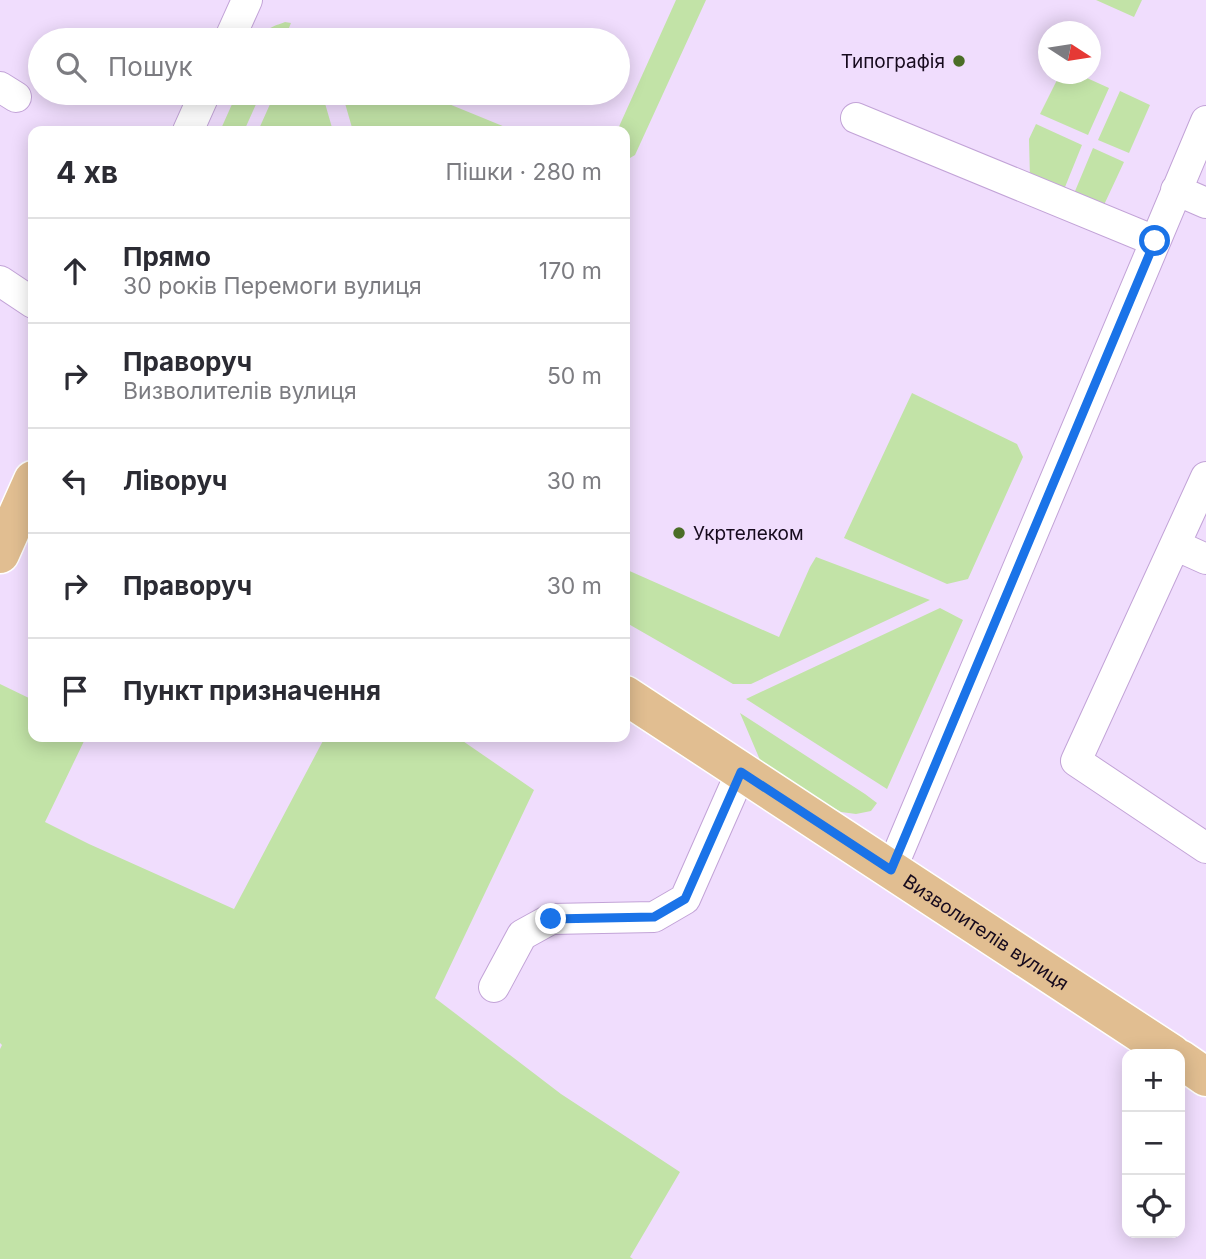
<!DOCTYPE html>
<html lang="uk">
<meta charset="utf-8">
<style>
:root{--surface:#fff;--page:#f2f2f3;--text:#2b2b33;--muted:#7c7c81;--line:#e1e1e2}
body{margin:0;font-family:Inter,sans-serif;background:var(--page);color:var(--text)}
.controls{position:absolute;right:21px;bottom:21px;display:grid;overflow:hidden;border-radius:14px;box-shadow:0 4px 18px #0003}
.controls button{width:63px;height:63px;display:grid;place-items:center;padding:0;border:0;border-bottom:2px solid var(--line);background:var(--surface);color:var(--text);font:35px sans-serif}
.compass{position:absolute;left:1038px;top:21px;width:63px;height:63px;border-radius:50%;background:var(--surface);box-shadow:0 4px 18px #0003;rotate:102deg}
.stop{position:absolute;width:21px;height:21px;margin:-16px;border:5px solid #1a73e8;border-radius:50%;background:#fff}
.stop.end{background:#1a73e8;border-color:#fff;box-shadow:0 2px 7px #0008}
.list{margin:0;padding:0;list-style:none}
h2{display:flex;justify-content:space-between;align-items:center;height:91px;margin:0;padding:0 28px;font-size:30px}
h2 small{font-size:23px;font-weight:400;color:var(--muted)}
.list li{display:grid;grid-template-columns:46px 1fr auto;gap:21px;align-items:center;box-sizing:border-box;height:105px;padding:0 28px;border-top:2px solid var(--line)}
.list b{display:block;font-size:26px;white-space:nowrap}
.list p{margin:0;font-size:23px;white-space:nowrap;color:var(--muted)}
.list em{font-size:23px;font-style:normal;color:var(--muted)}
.icon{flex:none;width:38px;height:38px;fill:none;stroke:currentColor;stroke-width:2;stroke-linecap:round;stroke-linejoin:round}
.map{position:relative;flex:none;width:1206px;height:1259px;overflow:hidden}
.search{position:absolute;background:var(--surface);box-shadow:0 4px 18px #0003;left:28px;top:28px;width:602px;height:77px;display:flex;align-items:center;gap:18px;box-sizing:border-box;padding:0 24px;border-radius:38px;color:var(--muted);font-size:26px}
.panel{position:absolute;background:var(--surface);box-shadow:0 4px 18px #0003;left:28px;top:126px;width:602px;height:616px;border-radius:14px}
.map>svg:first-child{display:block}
.green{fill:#c2e3a7}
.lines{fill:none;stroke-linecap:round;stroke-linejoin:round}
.minor-casing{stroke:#c2a3d7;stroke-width:32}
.major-casing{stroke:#fff;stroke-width:41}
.minor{stroke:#fff;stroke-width:30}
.major{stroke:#e1be91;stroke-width:38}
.route{stroke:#1a73e8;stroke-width:9}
.poi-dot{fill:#4a6d26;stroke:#f0ddfd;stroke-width:2.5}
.labels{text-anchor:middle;stroke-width:7;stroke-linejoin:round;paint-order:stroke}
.poi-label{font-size:19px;fill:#160a1d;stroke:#f0ddfd;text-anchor:end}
.street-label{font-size:19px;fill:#160a1d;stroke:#f0ddfd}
</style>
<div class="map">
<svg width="1206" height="1259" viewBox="0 0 1206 1259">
<rect width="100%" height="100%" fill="#f0ddfd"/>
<!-- green -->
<path class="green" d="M676,0H706L635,155L625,161V131H617Z
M1096,0H1142L1134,17Z
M285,22L291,23L284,40H261C267,27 272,27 285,22Z
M1060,74H1078L1109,88L1088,135L1040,114Z
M1120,91L1150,105L1129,153L1098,140Z
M237,93H261L244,131H220Z
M275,93H322L333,131H258Z
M342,93H422L515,131H353Z
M1036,124L1082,145L1063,192L1030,179L1029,139Z
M1093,148L1124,162L1103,207L1073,196Z
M912,393L1017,444L1023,457L968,579L947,584L844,538Z
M816,557L930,600L751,684H733L625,622V569L779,637L810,567Z
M940,608L963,620L887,789L746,699Z
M0,684L33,700V737H86L45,822L89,844L234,909L325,737H457L534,790L435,998L561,1094L680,1172L630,1257L633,1259H0V1049L2,1045L0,1043Z
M740,713L865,794L877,803L871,811L856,814L841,812L828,805L760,760Z"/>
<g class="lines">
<defs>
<path id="minor" d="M229,40L247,0
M0,87L16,97
M856,118L1155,241
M188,131L205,93
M1176,190L1206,203
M0,281L33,303
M1206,477L1076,761L1206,848
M1175,545L1206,559
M891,870L1206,121
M494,987L522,935L551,919L654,917L685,899L741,772"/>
<g id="major">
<path d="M0,554L33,480"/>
<path id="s1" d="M625,695L1172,1054"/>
<path d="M1180,1059L1206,1077"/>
</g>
</defs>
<!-- minor casing -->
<use href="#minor" class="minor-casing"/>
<!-- major casing -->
<use href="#major" class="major-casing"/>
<!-- minor -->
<use href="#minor" class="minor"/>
<!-- major -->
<use href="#major" class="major"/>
</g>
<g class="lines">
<!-- route -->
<path class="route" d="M551,919L654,917L685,899L741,772L891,870L1155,241"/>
</g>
<!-- markers -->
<g class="poi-dot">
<circle cx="959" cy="61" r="7"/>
<circle cx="679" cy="533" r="7"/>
</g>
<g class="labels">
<!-- poi labels -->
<g class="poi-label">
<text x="945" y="68">Типографія</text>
<text x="693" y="540" text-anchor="start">Укртелеком</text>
</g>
<!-- street labels -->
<g class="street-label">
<text dy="7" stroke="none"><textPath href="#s1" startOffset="432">Визволителів вулиця</textPath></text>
</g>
</g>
</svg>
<div class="controls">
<button>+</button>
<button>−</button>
<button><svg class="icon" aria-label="locate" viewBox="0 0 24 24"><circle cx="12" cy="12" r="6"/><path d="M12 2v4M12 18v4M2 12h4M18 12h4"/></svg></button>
</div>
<svg class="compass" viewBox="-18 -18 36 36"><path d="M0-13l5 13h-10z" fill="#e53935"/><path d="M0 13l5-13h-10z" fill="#7c7c81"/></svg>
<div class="stop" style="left:1155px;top:241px"></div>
<div class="stop end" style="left:551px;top:919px"></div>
<div class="search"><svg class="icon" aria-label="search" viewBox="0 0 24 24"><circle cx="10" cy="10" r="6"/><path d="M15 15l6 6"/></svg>Пошук</div>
<section class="panel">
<h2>4 хв<small>Пішки · 280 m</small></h2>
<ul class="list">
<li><svg class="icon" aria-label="ahead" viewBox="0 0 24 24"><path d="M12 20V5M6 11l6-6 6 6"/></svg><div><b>Прямо</b><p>30 років Перемоги вулиця</p></div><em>170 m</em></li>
<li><svg class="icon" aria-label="right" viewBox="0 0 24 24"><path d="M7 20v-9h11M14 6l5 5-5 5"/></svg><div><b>Праворуч</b><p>Визволителів вулиця</p></div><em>50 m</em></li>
<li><svg class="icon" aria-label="left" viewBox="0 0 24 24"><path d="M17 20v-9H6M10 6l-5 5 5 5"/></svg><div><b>Ліворуч</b></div><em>30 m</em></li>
<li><svg class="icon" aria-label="right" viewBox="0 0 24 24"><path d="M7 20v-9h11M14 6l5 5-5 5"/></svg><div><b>Праворуч</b></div><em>30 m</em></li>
<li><svg class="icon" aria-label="arrive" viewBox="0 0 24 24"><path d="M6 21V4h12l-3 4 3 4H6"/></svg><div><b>Пункт призначення</b></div></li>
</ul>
</section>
</div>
